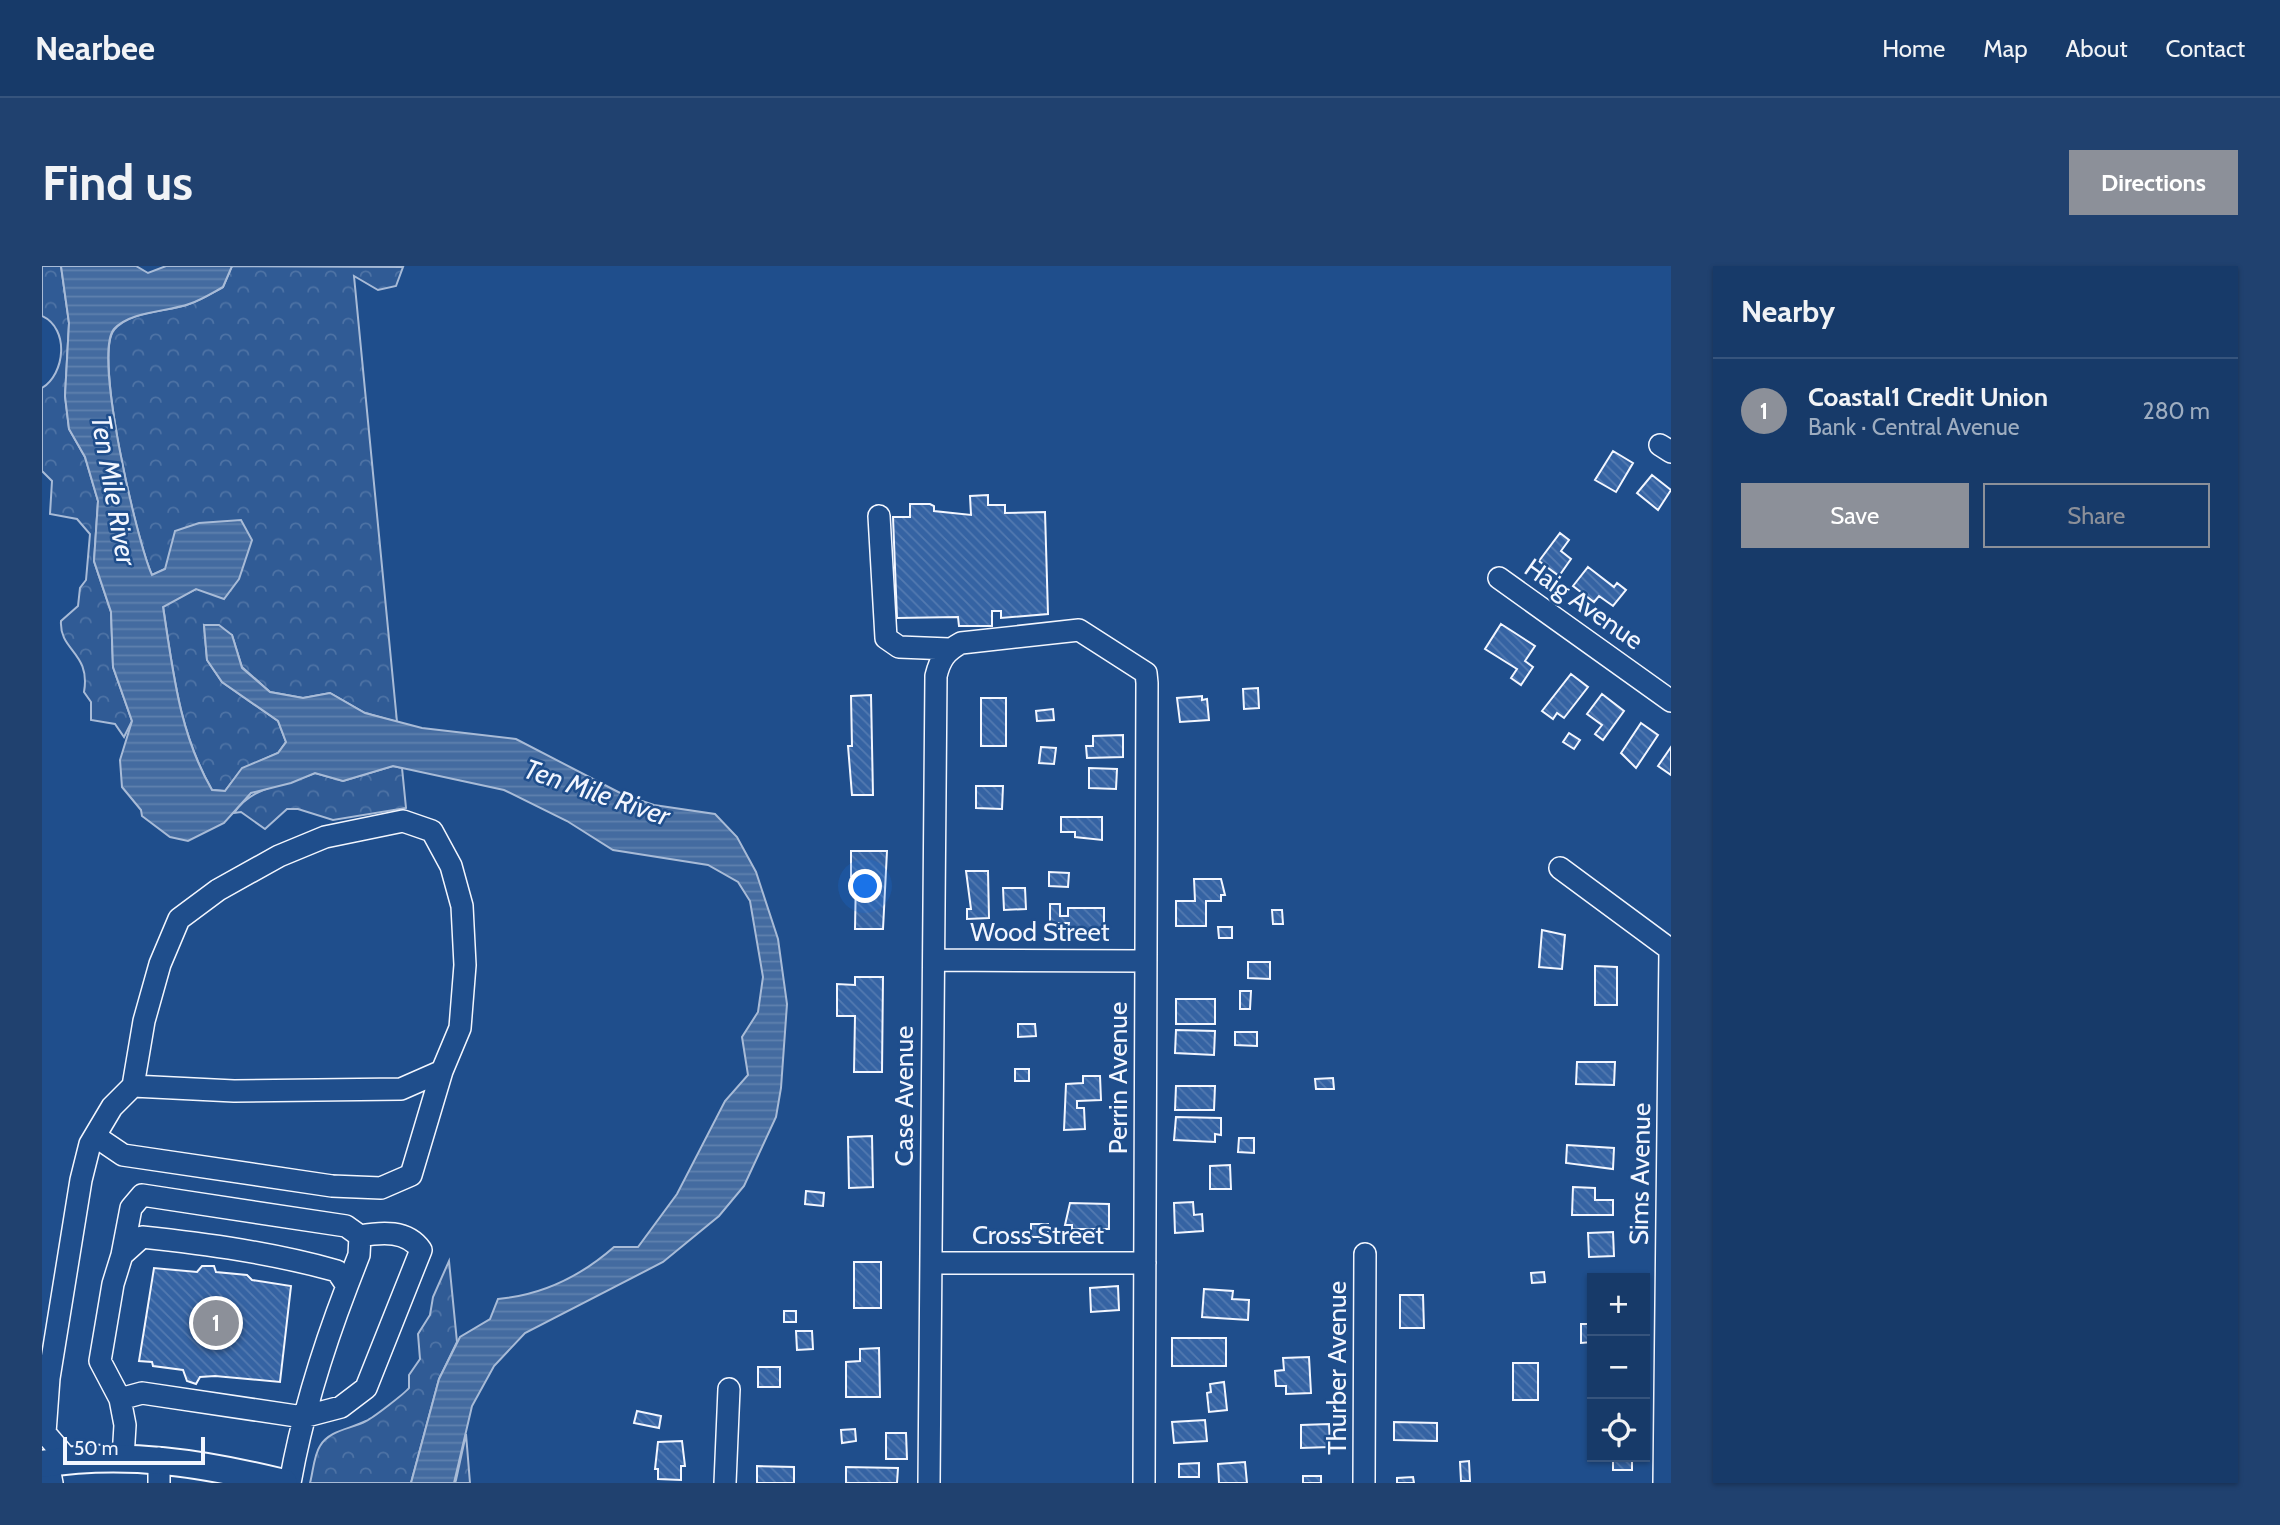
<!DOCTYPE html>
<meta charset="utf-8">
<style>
:root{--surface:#173a69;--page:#20416f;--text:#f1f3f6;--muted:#9eadc0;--line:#36547d;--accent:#8c9099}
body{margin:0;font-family:Cabin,sans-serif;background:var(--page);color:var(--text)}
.controls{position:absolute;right:21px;bottom:21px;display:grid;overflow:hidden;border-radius:0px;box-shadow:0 2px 5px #0004}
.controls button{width:63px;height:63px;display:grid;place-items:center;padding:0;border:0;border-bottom:2px solid var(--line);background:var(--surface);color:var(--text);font:35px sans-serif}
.scale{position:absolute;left:21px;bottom:18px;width:142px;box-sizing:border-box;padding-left:7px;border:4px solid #f2f6ff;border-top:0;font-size:19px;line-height:24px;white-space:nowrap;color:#f2f6ff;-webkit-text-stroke:5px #1f4e8c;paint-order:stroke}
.you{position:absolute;left:824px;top:621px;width:24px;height:24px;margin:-18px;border:5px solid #fff;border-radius:50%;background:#1a73e8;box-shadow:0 0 0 10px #1a73e833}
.badge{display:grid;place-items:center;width:46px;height:46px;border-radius:50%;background:var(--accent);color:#fff;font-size:23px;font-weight:700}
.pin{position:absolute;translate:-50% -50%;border:4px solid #fff;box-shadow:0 2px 7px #0006}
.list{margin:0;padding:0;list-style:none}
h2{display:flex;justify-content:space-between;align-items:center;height:91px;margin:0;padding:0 28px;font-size:30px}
h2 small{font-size:23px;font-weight:400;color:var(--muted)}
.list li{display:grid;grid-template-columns:46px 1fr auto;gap:21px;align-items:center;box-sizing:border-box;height:105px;padding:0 28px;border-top:2px solid var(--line)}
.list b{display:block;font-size:26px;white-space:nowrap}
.list p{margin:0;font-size:23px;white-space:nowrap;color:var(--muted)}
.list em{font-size:23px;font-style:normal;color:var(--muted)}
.actions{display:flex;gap:14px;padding:21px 28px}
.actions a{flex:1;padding:16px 0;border:2px solid var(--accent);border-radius:0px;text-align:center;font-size:24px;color:var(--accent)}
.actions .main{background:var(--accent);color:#fff}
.icon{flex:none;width:38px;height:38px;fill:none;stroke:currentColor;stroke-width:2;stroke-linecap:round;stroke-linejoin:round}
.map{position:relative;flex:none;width:1629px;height:1217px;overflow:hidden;border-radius:0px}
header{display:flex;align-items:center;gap:42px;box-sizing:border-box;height:98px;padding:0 35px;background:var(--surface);border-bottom:2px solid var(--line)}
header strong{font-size:33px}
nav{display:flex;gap:38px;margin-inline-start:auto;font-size:24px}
.intro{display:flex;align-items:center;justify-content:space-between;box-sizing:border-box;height:168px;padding:0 42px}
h1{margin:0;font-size:49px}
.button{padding:18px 32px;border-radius:0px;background:var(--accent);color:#fff;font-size:24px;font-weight:700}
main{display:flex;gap:42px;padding:0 42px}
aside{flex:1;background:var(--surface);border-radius:0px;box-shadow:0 2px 5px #0004}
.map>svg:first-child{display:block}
.forest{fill:url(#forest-crowns);stroke:#a8bbd7;stroke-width:2}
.water{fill:url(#water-rules);stroke:#a8bbd7;stroke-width:2}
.building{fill:url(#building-back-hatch);stroke:#f2f6ff;stroke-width:2}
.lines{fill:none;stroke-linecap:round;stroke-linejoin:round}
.minor-casing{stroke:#f2f6ff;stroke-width:24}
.major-casing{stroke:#f2f6ff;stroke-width:30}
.minor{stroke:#1f4e8c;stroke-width:21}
.major{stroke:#1f4e8c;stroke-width:26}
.labels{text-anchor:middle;stroke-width:5;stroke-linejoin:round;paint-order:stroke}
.street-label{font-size:26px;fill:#f2f6ff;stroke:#1f4e8c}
.water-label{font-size:28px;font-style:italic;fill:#f2f6ff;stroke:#1f4e8c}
</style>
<header>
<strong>Nearbee</strong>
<nav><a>Home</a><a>Map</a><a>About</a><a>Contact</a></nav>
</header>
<div class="intro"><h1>Find us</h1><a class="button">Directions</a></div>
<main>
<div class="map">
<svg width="1629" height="1217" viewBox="0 0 1629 1217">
<defs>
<pattern id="forest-crowns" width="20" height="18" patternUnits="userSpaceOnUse" patternTransform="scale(1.75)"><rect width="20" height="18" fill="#305b95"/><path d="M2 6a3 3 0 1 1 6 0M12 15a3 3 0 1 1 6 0" fill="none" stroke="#4e73a5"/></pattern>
<pattern id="water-rules" width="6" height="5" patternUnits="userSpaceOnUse" patternTransform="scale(1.75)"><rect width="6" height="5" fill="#446ba0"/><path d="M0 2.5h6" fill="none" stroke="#5f81ae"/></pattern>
<pattern id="building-back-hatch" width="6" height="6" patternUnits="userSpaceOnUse" patternTransform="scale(1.75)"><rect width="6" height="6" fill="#3563a3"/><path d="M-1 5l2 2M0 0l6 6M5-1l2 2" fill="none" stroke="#537ab1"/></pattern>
</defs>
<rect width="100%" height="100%" fill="#1f4e8c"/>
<!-- forest -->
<path class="forest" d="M0,0H19L27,57L23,130L27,163L43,191L56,235L52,295L69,346L71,401L90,455L82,471L73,458L49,454V436L42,426C49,386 17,385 19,355L36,340L38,322L44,314L48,268L35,253L8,248L10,215L0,205V122C23,108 28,63 0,50Z
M190,0L361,1L354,20L336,24L312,10L355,456L323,447L288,427L261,432L228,426L200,401L190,369L162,359L165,394L180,416L236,455L244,476L236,487L200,503L183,525L170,524C137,466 131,405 121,340L154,323L123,303L110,309C95,276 51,89 72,64C87,45 125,46 147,38C159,34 170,27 181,21Z
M351,500L360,502L364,542L291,554L256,543H245L223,563L199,546L192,547C211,519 243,520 273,507L301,515Z
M407,995L415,1076L397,1113L369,1217H268C271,1206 272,1189 278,1180C287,1164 309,1163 324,1155C331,1152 363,1127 367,1122V1109L378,1093L376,1068L388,1049L391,1031Z
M424,1168L428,1217H413L414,1214Z"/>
<!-- water -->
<path class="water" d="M19,0H94L106,7L124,0H190L181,21C170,27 159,34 147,38C125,46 88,45 72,63C51,88 95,276 110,309L123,303L133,265L157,257L199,254L210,274L197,313L182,333L154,323L121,341C131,405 137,467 170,524L183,525L200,502L236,487L244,476L236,455L180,416L165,394L162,359H177L190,369L200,402L228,426L261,432L288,427L323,447L380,462L474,473L582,529L612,539L673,548L695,571L714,606L736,673L745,738L739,822L734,851L702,920L677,950L621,996L483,1067L452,1100L430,1140L412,1217H369L397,1113L418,1071L448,1053L456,1033C500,1029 539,1010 572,981H596L635,928L683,835L706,809L700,771L716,746L721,711L708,635L696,616L666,599L571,584L525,555L462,524L351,500L301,515L273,507L249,517L209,527L182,557L146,575L128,571L100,550L99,544L80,521L78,494L90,455L71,401L69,346L52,295L56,235L43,191L27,163L23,130L27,57Z"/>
<!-- building -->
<path class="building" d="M1571,185L1591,197L1574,226L1553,214Z
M1610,209L1629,224L1616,244L1595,227Z
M946,229V239H963V247L1003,246L1006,348L959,352V345H950V360H917L916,351L855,352L851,251H868V238H888L892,240V245L929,249L928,230Z
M1518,267L1527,274L1519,285L1529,293L1517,310L1497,295Z
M1546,301L1572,321L1575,317L1584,324L1571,340L1557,330L1552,336L1531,320Z
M1459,358L1493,380L1483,395L1491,401L1479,419L1469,412L1475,403L1443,383Z
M1529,408L1546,421L1522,452L1515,447L1511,453L1500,445Z
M1216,422L1217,442L1202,443L1201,423Z
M1560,428L1582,445L1561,474L1553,468L1560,459L1545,448Z
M829,429L831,529H810L806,480H810L809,430Z
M1160,430V434L1165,433L1167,454L1138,456L1135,432Z
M939,432H964V480H939Z
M1011,443L1012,454L995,455L994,445Z
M1599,457L1616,469L1594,502L1579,487Z
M1527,467L1538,474L1532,483L1521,476Z
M1081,469V491L1045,492L1044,480H1051V470Z
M999,481L1014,482L1012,498L997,497Z
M1629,481V509L1616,500Z
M1047,502L1075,503L1074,523L1047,522Z
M934,520H961L960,543L934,542Z
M1019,551H1060V574L1033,571V566H1019Z
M809,585H845L841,663H813L814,610H809Z
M924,605H946L947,652L925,653V643H929Z
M1007,606L1027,607L1026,621L1007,620Z
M1152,613H1179L1183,629H1179V635H1164V660H1134V635H1153Z
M961,622H983L984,643L962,644Z
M1008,638H1018V650H1026V642H1062V665L1026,664L1027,657H1008Z
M1230,644H1240L1241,658H1231Z
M1176,661H1190V672H1177Z
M1500,664L1523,669L1520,703L1497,701Z
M1206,696H1228V713L1206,712Z
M1553,700L1575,701V739H1553Z
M813,711H841L840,806H812L813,750H795V718L813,719Z
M1198,725H1209L1208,743H1198Z
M1134,733H1173V758H1134Z
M976,758H993L994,770L976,771Z
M1134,764L1173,765L1172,789L1133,787Z
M1193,766H1215V780L1193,779Z
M1535,796H1573L1572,819L1534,818Z
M973,803H987V815H973Z
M1041,810H1058L1059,834L1035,835V842H1042L1043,863L1022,864L1024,818L1041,817Z
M1291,812L1292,823H1274L1273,813Z
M1134,820H1173L1172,844H1133Z
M1134,851L1179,852V869L1173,868V876L1132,874Z
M830,870L831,921L807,922L806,871Z
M1197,872H1212V887L1196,886Z
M1525,879L1572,882L1571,903L1524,897Z
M1188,899L1189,923H1168V900Z
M1531,921L1553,922V934H1571V949H1530Z
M764,925L782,927L781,940L763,938Z
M1151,936L1152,949L1160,948L1161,965L1133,967L1132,937Z
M1028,937L1067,938V963H1030V959H1023Z
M989,958H1006V971H989Z
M1571,966L1572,990L1547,991L1546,967Z
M812,996H839V1042H812Z
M160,1000H172L174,1006L205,1009L210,1014L249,1020L238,1116L173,1110L158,1111L154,1118L145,1115L141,1104L111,1100L110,1096L97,1095L112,1002L155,1006Z
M1502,1006L1503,1016L1490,1017L1489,1007Z
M1076,1020L1077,1044L1049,1046L1048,1022Z
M1162,1023L1191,1025L1190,1033L1207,1034L1206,1054L1160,1051Z
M1358,1029H1381L1382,1062H1358Z
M1547,1039H1550V1076L1539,1077V1058H1548Z
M742,1045H754V1056H742Z
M754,1065H770L771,1083L755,1084Z
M1130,1072H1184V1100H1130Z
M837,1082L838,1131H804V1096L818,1095V1083Z
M1267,1091L1269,1127L1244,1128V1120H1234L1233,1105L1242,1104L1241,1092Z
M1471,1097H1496V1134H1471Z
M716,1101H738V1121H716Z
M1182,1116L1185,1144L1167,1146L1165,1127L1169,1126L1168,1118Z
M595,1145L619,1150L617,1162L592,1157Z
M1163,1154L1165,1175L1132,1177L1130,1156Z
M1352,1156L1395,1157V1175L1352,1174Z
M1287,1158L1288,1181L1259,1182V1159Z
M813,1163L814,1175L800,1177L799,1164Z
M844,1167H864L865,1193H844Z
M640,1175L643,1200H639V1214L616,1213V1203H613L616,1176Z
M1571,1191H1590V1204H1571Z
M1427,1195L1428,1215H1419L1418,1196Z
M1203,1196L1205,1217H1177L1176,1198Z
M1157,1197V1211H1137V1198Z
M715,1200L752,1201V1217H715Z
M804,1201L856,1202L855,1217H804Z
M1261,1210H1279V1217H1261Z
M1371,1211L1372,1217H1355V1212Z"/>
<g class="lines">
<defs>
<path id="minor" d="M1618,179L1629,186
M837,250L844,372L857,381L907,383
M1457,312L1629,435
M1518,602L1629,684
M892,694L1104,695
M53,870L81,889L290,920L339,922L369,909L400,805
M889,997H1103
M305,1020L317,989L318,970
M78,1133L100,1127L261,1151L299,1141L324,1122L379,984C365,964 340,966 318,970L304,960L100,929L89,942L80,989
M81,1192L83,1159L78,1133L58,1095L71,1018L80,989L100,971C166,978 231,987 295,1005L305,1020C280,1085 260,1149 248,1217
M117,1192V1217
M26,1194L3,1167L7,1112L39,914L48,878L70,841L91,820L102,755L118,698L137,653L176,624L237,590L283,571L361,555L390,565L409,600L420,640L423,699L418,762L400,805L359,823L192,825L91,820
M6,1197L10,1217
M683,1217L687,1123
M887,1217L894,410C898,393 904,385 919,377L1037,364L1104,407L1105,417L1102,1217
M1322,1217L1323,988
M1622,1217L1628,683"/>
<path id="major" d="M0,1198C84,1185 160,1197 242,1217"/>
</defs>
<!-- minor casing -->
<use href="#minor" class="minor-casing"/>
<!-- major casing -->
<use href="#major" class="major-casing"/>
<!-- minor -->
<use href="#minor" class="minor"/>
<!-- major -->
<use href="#major" class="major"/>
</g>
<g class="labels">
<!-- street labels -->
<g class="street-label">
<text transform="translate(1542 338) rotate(35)" y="9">Haig Avenue</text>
<text x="998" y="675">Wood Street</text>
<text transform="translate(1076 812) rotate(-90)" y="9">Perrin Avenue</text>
<text transform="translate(862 830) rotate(-90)" y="9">Case Avenue</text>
<text transform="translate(1598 908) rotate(-89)" y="9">Sims Avenue</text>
<text x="996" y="978">Cross Street</text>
<text transform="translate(1295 1102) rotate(-90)" y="9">Thurber Avenue</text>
</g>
<!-- water labels -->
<g class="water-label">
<text transform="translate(72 224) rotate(80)" y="10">Ten Mile River</text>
<text transform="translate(555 526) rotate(19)" y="10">Ten Mile River</text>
</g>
</g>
</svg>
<div class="controls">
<button>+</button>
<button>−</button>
<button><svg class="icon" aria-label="locate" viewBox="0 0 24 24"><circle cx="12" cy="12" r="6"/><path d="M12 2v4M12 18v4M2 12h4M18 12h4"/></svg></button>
</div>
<div class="scale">50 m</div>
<div class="you"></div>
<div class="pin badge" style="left:174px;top:1057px">1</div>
</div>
<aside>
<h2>Nearby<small></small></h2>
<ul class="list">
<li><span class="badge">1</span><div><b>Coastal1 Credit Union</b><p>Bank · Central Avenue</p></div><em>280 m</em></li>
</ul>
<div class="actions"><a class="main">Save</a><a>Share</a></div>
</aside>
</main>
